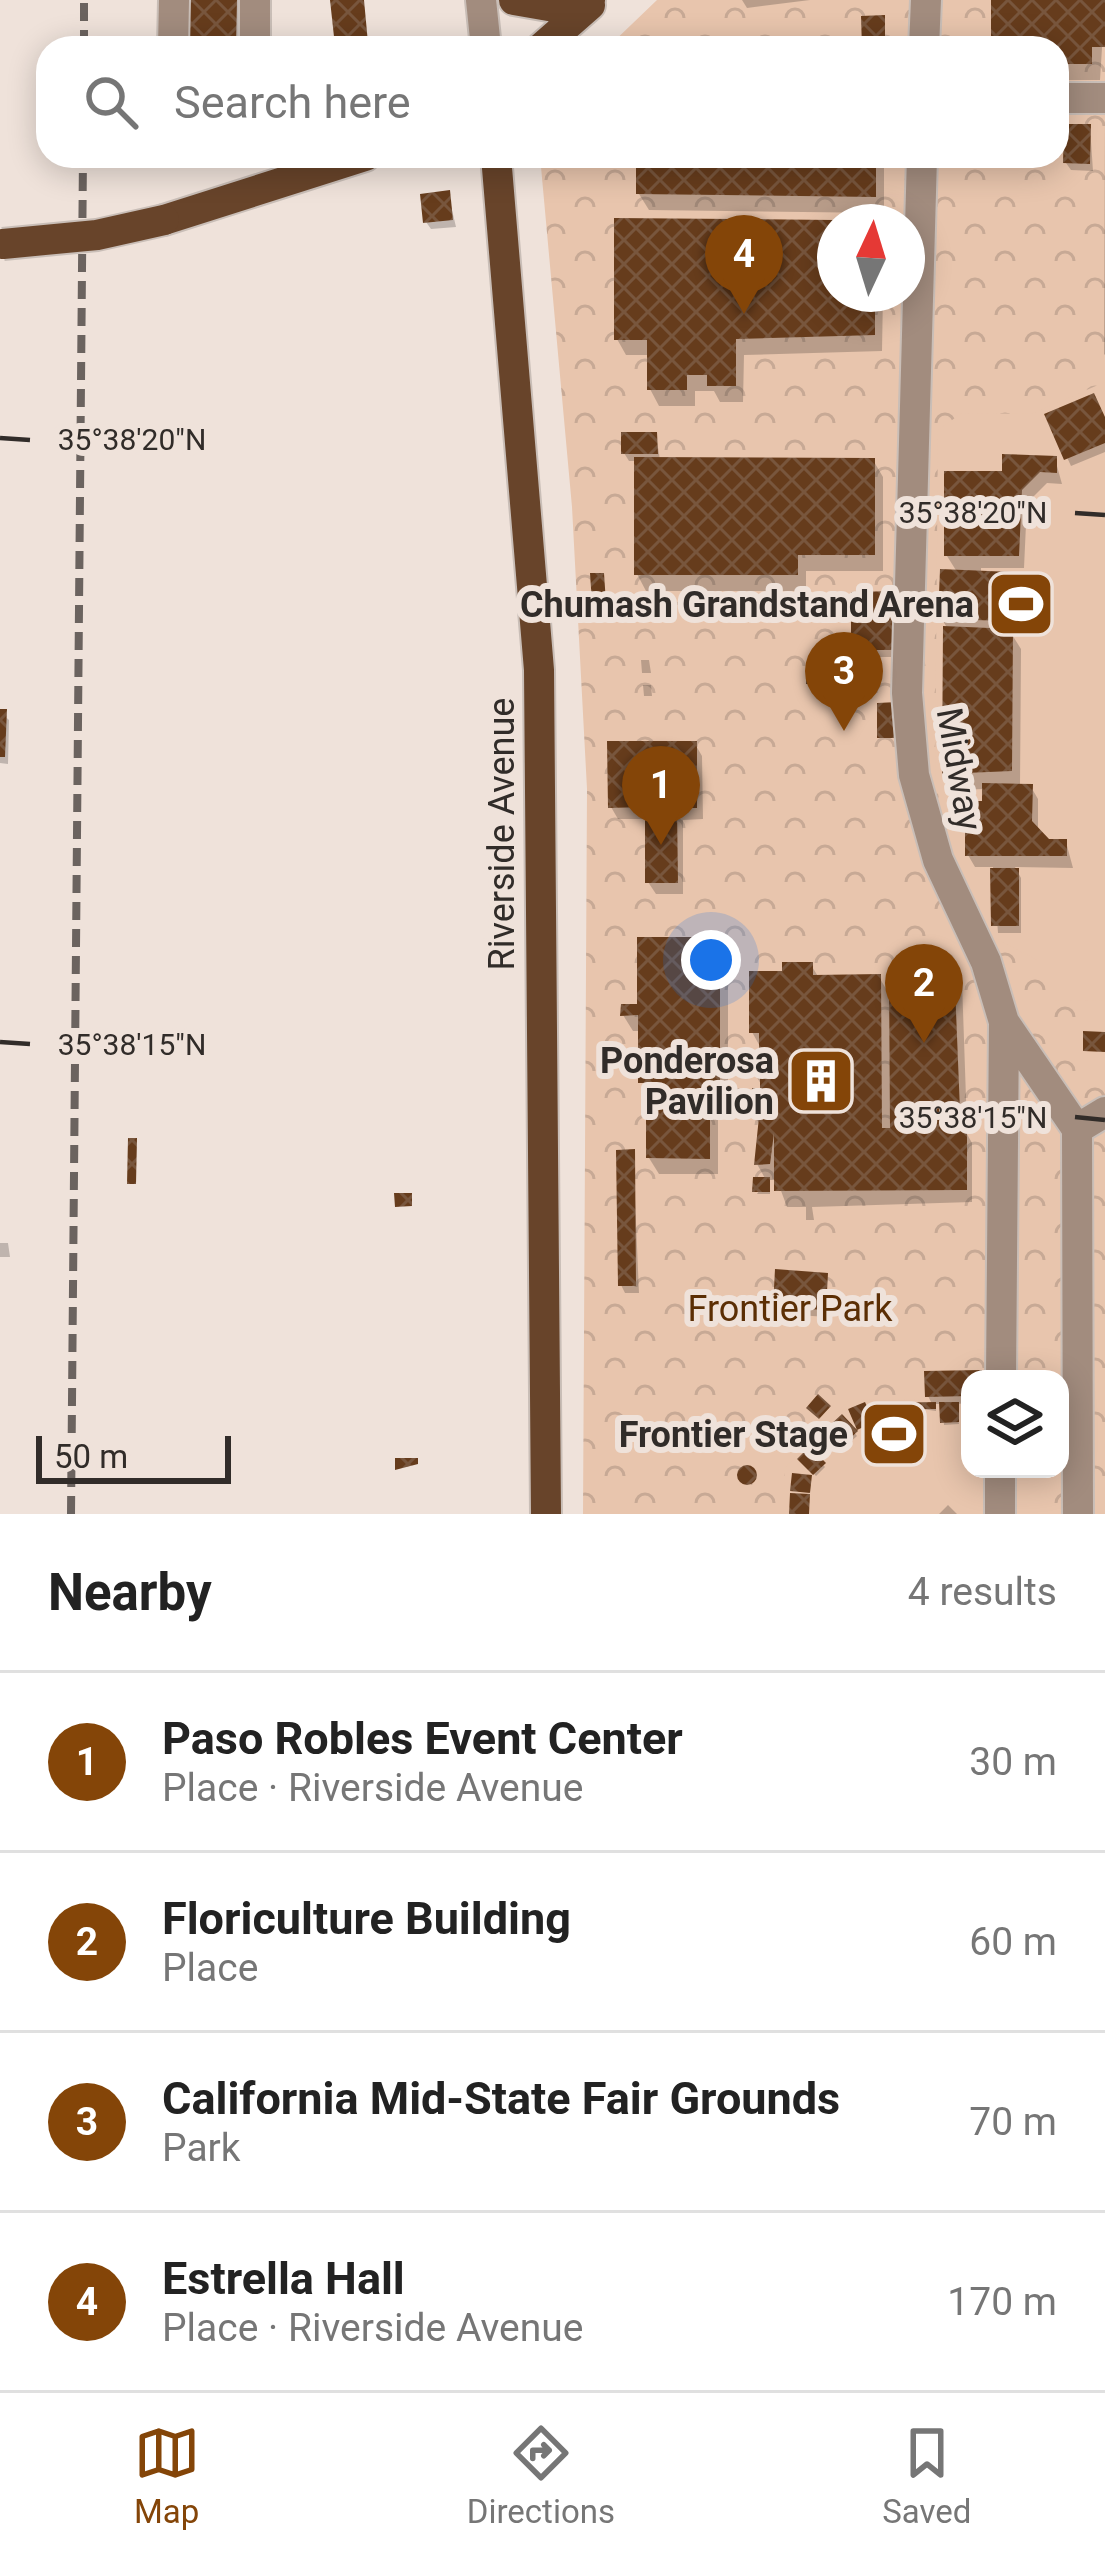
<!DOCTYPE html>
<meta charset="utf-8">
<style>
:root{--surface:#fff;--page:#f2f2f2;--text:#222;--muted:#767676;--line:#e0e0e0;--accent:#844508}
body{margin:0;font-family:Roboto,sans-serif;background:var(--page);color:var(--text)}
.controls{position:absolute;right:36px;bottom:36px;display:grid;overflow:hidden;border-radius:24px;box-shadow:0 6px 30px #0003}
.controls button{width:108px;height:108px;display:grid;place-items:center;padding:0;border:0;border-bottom:3px solid var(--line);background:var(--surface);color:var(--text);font:60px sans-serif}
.compass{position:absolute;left:817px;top:204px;width:108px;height:108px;border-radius:50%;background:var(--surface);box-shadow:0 6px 30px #0003;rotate:4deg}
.scale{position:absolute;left:36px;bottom:30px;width:195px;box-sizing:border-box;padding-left:12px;border:6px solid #312c29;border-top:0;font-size:33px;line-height:42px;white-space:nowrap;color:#312c29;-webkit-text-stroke:9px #efe2da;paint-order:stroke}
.you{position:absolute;left:711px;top:960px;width:42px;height:42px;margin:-30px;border:9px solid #fff;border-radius:50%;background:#1a73e8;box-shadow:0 0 0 18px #1a73e833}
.badge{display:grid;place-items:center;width:78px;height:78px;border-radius:50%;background:var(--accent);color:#fff;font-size:39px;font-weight:700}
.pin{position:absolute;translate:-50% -99px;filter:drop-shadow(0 3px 6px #0008)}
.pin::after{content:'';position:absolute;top:63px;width:42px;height:36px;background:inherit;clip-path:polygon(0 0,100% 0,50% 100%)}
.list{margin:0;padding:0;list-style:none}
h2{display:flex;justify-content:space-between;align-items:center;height:156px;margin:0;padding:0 48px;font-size:51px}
h2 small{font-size:39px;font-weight:400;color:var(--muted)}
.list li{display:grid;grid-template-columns:78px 1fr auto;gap:36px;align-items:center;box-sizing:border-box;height:180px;padding:0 48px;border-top:3px solid var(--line)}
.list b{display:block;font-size:45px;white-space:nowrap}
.list p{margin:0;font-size:39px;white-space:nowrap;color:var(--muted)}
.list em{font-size:39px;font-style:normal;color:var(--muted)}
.icon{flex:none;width:66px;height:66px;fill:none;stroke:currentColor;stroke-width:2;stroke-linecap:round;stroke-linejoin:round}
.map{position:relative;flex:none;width:1105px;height:1514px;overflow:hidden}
.search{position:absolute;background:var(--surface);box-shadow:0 6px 30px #0003;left:36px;right:36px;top:36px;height:132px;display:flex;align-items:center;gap:30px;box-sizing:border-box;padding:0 42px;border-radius:36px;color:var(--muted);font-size:45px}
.sheet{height:876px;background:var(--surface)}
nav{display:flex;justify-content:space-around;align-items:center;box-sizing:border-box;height:168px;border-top:3px solid var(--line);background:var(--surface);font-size:33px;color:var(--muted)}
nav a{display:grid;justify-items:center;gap:6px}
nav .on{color:var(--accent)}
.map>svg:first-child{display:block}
.park{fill:url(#park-crowns);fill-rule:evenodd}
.garden{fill:#e8c5ad}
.shadow{fill:#0003}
.building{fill:url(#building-cross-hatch)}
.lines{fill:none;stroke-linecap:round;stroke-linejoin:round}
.minor-casing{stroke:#c9beb7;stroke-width:34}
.major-casing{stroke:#c9beb7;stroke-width:34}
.minor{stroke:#a28c7e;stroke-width:30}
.major{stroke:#68442a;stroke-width:30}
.rail{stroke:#6b635f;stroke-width:8;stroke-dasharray:18 9;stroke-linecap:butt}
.major-bridge-casing{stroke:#c9beb7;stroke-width:34;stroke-linecap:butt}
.major-bridge{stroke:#68442a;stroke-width:30}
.ticks{fill:none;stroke:#312c29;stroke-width:4.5}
.labels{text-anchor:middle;stroke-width:12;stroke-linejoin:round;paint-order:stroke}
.poi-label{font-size:36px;font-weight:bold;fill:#312c29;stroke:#efe2da;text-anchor:end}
.street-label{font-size:36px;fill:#312c29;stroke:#efe2da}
.park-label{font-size:36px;fill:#5b2e04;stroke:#efe2da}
.ticks-label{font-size:30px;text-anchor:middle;fill:#312c29;stroke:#efe2da;stroke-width:12;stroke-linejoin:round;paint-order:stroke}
</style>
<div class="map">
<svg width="1105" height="1514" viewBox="0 0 1105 1514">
<defs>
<pattern id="park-crowns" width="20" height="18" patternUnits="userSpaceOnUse" patternTransform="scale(3)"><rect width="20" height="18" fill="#e8c5ad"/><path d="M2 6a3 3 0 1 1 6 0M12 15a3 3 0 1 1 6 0" fill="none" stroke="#c7a995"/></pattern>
<pattern id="building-cross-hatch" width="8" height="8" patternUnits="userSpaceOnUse" patternTransform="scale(3)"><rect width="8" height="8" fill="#663c1c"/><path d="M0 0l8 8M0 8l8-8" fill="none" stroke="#78563d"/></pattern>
</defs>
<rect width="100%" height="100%" fill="#efe2da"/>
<!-- park -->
<path class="park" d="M657,0H1105V1514H583L587,789L572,507L540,156H1057V48H607ZM835,222H907V294H835ZM970,1379H1060V1469H970Z"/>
<!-- garden -->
<path class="garden" d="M1105,382V1001L1053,1000L1037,960L993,937L950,857L935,778L938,430L962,413L1031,414Z
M970,1399V1469H983V1514H783L785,1468L849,1400Z"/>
<!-- shadow -->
<path class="shadow" d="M191,0H245L244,48H191Z
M742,0H810L747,8Z
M994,0H1105L1100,80H1057V48H994Z
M1105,119V355L1104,354Z
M1090,127L1093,171L1071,170L1066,163Z
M639,156H884V213L649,210L639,194Z
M448,193L456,227L431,229L426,222Z
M835,226V294H883L882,351L744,355L743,402H720L714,391H695V406H659L650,389V355H626L617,339Z
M1048,416L1105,422V452L1071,466Z
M656,435L660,460H873L883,477V571H806V591H646L637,574V461H629L624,453Z
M1055,459L1062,484L1047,483L1027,503L1024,568H981V573L1010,574L1017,587L1011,633L1021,649L1020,787H1031L1038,799V831L1048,842H1066L1073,868L1015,867L1021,878V933H998L993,867H975L968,855L985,789L954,790L945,773L946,626L941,618L957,572L947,556L1004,474Z
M895,594L900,657H859L854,649Z
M641,660H649L651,673H642Z
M643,685H651L652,696H644Z
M0,712L9,720L8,764L0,763Z
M695,744L702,756L703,819L683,820V894H656L648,882V819H618L611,807Z
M718,940L728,956V1114H718V1174H659L649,1158L641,1031H633L623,1015Z
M952,964L962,981L967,1127H963L972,1143V1202L812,1207L814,1220H806V1207H787L777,1180H770V1194H757L766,1180L757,1164L761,1127L755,1116L765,1091L755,1074L762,1064V1050L752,1032L785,974L811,965L819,978L879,977L892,999L911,976Z
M633,1152L639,1293H625L621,1285Z
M0,1243H8L10,1257H0Z
M826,1275L828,1317L781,1314L776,1306Z
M980,1373L983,1379H970V1403L956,1404L959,1424L944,1425L942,1404H936V1411L915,1408L932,1404L928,1396Z
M842,1418L857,1436L848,1444L841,1436L818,1459L825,1467L816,1476L801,1460Z
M745,1468L756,1475L752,1485L740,1478Z
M948,1505L957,1514H939Z"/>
<!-- building -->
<path class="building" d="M188,0H237L236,48H188Z
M330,0H364L368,43L335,46Z
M991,0H1105V47H1092V64H1057V48H991Z
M885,15V48H862L861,16Z
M1064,124H1091L1090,164L1063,163Z
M636,156H876V197L636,194Z
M450,190L453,220L423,223L420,194Z
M614,218L835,220V294H875V335L736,339V386H707V375H687V390H647V340H614Z
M1094,393L1105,417V443L1064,460L1044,414Z
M621,432H657L658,454H621Z
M1002,454L1057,456V473L1040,472L1022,490L1019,556H944V471H1002Z
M634,457L875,458V555H798V575H634Z
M940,569L1012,572L1009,621L938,619Z
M590,573H604L606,603L592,604Z
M896,591L897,650H851V592Z
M943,626L1013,629L1012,771L942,774Z
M806,671L824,672V685L806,684Z
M898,702V738H877V703Z
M0,709H7L5,757H0Z
M607,741H697V808H677L678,883H645V807L608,808Z
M982,783L1033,784L1032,821L1049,839H1067V856H965V801H982Z
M990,868H1019V926H991Z
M637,937H720V1098H710V1159L646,1158V1083H638V1015L620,1016L621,1004H637Z
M954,961L960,1111H955L953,1127H967V1190L774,1191V1133L770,1164L754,1165L759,1117H752V1088H760V1075L752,1074V1061H759V1033H749V971H782V962H813V975L881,974L882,1128H890L889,974H909L912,962Z
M1083,1031L1105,1032V1052L1083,1051Z
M128,1138H137L136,1184H127Z
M635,1149L636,1286H618L616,1150Z
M753,1177H770V1192H752Z
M394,1193H412V1206L395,1207Z
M775,1269L828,1273L826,1310L773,1307Z
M982,1370V1379H970V1396L925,1397L924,1371Z
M818,1394L831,1406L819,1419L806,1408Z
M865,1402L874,1422L857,1430L848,1409Z
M936,1402V1409H912L911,1423H875V1403Z
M939,1402H959V1422L940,1423Z
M842,1414L858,1431L845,1443L829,1426Z
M788,1424L802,1436L789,1450L776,1437Z
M828,1428L837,1436L818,1455L826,1463L813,1475L797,1459Z
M395,1458H418V1464L395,1470Z
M737 1475a10 10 0 1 1 20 0a10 10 0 1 1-20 0Z
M792,1473L812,1475L810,1493L790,1491Z
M790,1493L810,1494L809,1514H789Z"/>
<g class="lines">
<defs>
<path id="minor" d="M481,0L486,48
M173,48L174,0
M255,48V0
M924,48L926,0
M1057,98H1105
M922,156L907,693L914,775L938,860L986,962L1004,1022L1001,1379
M1004,1022L1077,1129L1105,1112
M1077,1129L1078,1514
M1000,1514V1469"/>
<path id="major" d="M514,0L560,8L590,0
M541,48L590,5
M496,156L539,670L546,1514
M164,220L365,156"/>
</defs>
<!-- minor casing -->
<use href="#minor" class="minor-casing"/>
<!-- major casing -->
<use href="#major" class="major-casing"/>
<!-- minor -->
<use href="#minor" class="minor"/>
<!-- major -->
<use href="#major" class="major"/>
<!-- rail -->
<path class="rail" d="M84,48V0
M71,1514L83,156"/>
<defs>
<path id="major-bridge" d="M3,244L97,235L164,220"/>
</defs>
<!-- major-bridge casing -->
<use href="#major-bridge" class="major-bridge-casing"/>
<!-- major-bridge -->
<use href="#major-bridge" class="major-bridge"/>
</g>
<!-- ticks -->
<path class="ticks" d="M0,438L30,440M1075,513L1105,515M0,1042L30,1044M1075,1117L1105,1120"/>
<!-- icons -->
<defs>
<symbol id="stadium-square" viewBox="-11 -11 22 22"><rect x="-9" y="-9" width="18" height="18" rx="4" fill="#844508" stroke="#efe2da"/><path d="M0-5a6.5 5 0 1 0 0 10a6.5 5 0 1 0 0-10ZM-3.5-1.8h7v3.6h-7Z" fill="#fff"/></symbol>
<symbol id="building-square" viewBox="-11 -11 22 22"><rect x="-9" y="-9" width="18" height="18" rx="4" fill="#844508" stroke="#efe2da"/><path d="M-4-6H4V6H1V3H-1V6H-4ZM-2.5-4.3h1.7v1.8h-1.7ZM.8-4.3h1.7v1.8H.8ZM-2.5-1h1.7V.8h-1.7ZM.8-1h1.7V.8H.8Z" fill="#fff"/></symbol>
</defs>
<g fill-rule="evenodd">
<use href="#stadium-square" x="983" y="566" width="76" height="76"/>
<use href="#building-square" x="783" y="1043" width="76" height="76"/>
<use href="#stadium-square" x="856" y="1396" width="76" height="76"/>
</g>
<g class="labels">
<!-- poi labels -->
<g class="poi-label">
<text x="974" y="617">Chumash Grandstand Arena</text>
<text x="774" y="1073">Ponderosa<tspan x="774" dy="41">Pavilion</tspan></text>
<text x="848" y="1447">Frontier Stage</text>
</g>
<!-- street labels -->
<g class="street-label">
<text transform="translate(960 769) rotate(80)" y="13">Midway</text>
<text transform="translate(501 834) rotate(-90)" y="13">Riverside Avenue</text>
</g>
<!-- park labels -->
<g class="park-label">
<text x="790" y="1321">Frontier Park</text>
</g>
</g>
<g class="ticks-label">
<text x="132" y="450">35°38'20"N</text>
<text x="973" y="523">35°38'20"N</text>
<text x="132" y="1055">35°38'15"N</text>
<text x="973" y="1128">35°38'15"N</text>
</g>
</svg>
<div class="controls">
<button><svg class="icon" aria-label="layers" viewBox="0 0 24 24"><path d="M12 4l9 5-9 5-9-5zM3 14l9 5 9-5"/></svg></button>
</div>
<svg class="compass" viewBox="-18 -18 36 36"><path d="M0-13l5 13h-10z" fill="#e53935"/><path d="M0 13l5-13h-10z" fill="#767676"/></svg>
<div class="scale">50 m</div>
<div class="you"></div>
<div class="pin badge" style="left:661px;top:845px">1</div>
<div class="pin badge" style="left:924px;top:1043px">2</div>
<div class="pin badge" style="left:844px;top:731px">3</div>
<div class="pin badge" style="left:744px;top:314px">4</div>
<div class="search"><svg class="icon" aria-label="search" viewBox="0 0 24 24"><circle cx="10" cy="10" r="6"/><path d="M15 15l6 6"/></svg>Search here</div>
</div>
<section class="sheet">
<h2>Nearby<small>4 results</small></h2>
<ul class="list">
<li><span class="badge">1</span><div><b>Paso Robles Event Center</b><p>Place · Riverside Avenue</p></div><em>30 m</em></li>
<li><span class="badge">2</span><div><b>Floriculture Building</b><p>Place</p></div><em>60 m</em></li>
<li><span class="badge">3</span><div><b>California Mid-State Fair Grounds</b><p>Park</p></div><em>70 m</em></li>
<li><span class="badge">4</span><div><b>Estrella Hall</b><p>Place · Riverside Avenue</p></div><em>170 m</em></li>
</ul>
</section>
<nav>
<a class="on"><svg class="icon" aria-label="map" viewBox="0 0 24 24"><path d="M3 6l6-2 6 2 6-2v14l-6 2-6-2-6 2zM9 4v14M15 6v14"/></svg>Map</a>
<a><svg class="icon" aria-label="directions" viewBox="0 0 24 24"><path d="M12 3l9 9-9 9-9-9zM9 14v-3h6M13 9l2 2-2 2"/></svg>Directions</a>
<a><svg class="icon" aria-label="saved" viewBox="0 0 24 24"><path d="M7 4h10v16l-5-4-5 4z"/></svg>Saved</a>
</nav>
